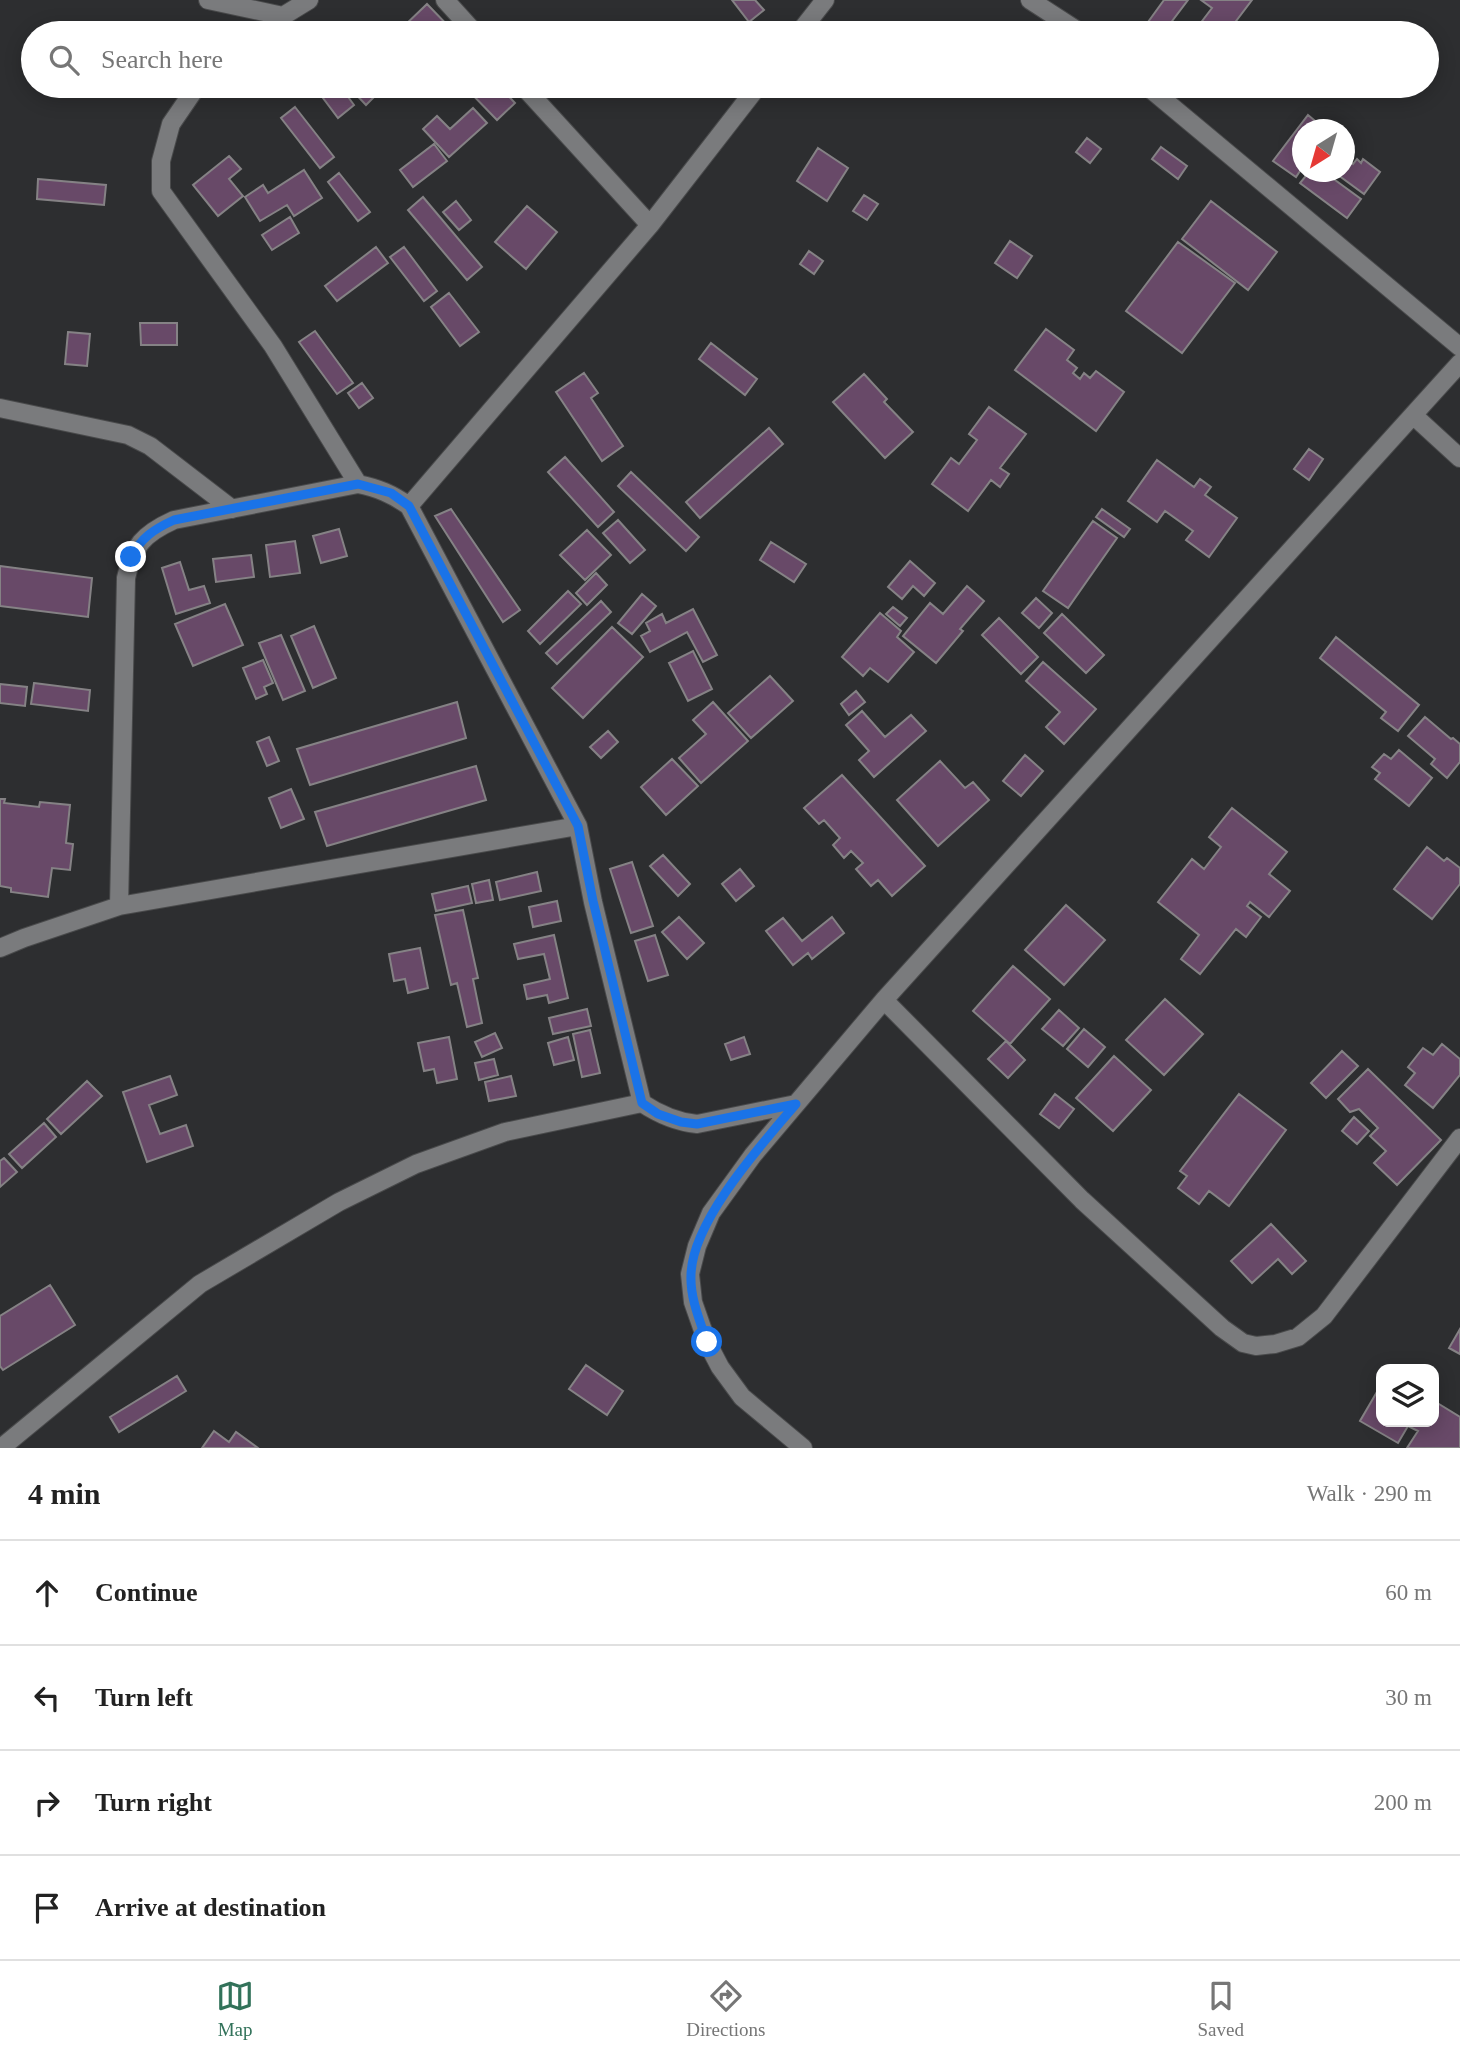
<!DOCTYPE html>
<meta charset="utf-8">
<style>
:root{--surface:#fff;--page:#f2f2f2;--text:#222;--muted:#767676;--line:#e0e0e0;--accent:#32725a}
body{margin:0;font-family:"Times New Roman",serif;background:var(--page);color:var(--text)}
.controls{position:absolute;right:21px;bottom:21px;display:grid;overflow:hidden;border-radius:14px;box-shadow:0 4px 18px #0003}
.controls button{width:63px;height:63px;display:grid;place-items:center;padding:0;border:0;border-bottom:2px solid var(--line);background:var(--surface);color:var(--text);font:35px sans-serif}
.compass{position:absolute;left:1292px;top:119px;width:63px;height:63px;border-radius:50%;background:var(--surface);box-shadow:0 4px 18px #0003;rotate:217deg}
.stop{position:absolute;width:21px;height:21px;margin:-16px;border:5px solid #1a73e8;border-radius:50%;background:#fff}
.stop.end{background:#1a73e8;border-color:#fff;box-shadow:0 2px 7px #0008}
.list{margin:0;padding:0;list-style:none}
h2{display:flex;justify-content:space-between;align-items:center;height:91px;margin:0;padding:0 28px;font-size:30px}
h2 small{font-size:23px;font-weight:400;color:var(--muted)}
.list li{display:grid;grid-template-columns:46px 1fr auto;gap:21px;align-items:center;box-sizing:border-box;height:105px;padding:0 28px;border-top:2px solid var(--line)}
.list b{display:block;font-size:26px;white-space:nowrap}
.list em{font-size:23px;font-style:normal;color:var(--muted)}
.icon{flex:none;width:38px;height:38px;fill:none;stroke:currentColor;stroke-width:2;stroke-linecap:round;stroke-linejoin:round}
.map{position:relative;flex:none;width:1460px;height:1448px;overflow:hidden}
.search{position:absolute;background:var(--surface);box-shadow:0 4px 18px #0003;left:21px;right:21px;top:21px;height:77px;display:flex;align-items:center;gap:18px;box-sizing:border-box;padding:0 24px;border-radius:38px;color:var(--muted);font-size:26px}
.sheet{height:511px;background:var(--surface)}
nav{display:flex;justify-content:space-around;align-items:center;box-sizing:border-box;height:98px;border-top:2px solid var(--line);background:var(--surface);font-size:19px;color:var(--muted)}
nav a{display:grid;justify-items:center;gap:4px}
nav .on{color:var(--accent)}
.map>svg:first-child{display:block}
.building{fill:#684968;stroke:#858285;stroke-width:2}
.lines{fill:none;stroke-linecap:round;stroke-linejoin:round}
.street-casing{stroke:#494a4b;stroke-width:20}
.street{stroke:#7a7b7d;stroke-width:18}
.route{stroke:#1a73e8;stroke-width:9}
</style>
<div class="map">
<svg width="1460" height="1448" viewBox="0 0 1460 1448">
<rect width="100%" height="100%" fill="#2d2e30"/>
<!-- building -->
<path class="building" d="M732,0H755L764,10L749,22Z
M1164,0H1188L1163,33H1149L1143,29Z
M1201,0H1252L1227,33H1193L1212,8Z
M427,4L455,33H407L402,28Z
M314,86H340L354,105L338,118Z
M348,86H369L377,94L366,105Z
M464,86H499L515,103L497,120Z
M1253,86H1268L1263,93Z
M295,107L334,157L320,168L281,118Z
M473,108L487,123L449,157L423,129L437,116L450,129Z
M1308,115L1326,130H1302V168L1296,177L1273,161Z
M1087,138L1101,149L1090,163L1076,152Z
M434,144L447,161L413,187L400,170Z
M1161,147L1187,166L1178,179L1152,159Z
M818,148L848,168L827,201L797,181Z
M229,156L241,169L229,179L243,196L218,216L193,185Z
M1344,157L1353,164L1357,159L1361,163L1363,159L1380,172L1364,194L1334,172H1344Z
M304,170L322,198L294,216L287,205L260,221L245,197L263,185L268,193Z
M1309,172H1324L1361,199L1347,218L1300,183Z
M339,173L370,212L358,221L328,182Z
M38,179L106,185L104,205L37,199Z
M864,195L878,204L867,220L853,211Z
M423,197L482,267L467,280L408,210Z
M456,201L471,220L459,230L443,212Z
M1211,201L1277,252L1248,290L1182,239Z
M527,206L557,232L526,269L495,242Z
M290,217L299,233L272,250L262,235Z
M1010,241L1032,256L1017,278L995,263Z
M1178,242L1235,283L1182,353L1126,311Z
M376,247L388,263L337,301L325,286Z
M404,247L437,291L424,301L390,257Z
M809,251L823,261L814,274L800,264Z
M449,293L479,332L460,346L431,307Z
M140,323H177V345H141Z
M1046,329L1074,350L1067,360L1077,368L1073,373L1080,379L1084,373L1090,378L1096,371L1124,392L1096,431L1015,370Z
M315,331L353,383L337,394L299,342Z
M68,332L90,334L87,366L65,364Z
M711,343L757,379L745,395L699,359Z
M584,373L598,393L591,398L623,446L602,461L556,392Z
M864,374L887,399L884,402L913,432L885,458L833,402Z
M362,383L373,398L359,408L348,393Z
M989,407L1026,434L1000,468L1009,474L1000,487L991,480L968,511L932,484L951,458L959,464L977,440L969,434Z
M769,428L783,444L700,518L686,502Z
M1309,449L1323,459L1309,480L1294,469Z
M565,457L614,512L598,527L548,472Z
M1157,460L1194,487L1200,479L1211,487L1205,495L1237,518L1209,557L1186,540L1193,531L1165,511L1157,522L1128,501Z
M631,472L699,537L686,551L618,486Z
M451,509L520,610L503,622L435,516Z
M1102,509L1130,529L1124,537L1096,517Z
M618,520L645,550L630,563L603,533Z
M1093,521L1117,538L1068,608L1043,591Z
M339,529L347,556L321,563L313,536Z
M587,530L611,555L585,580L560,555Z
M295,541L300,573L270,577L266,545Z
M771,542L806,564L794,582L760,560Z
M251,555L254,577L216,582L213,559Z
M910,561L935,583L924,596L913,586L902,599L888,587Z
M180,562L189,590L204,586L210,603L176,614L162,568Z
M0,566L92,578L88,617L0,606Z
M596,573L607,585L587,605L576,593Z
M967,586L984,601L960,629L963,631L936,663L903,636L930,603L943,614Z
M568,591L581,604L540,644L528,631Z
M642,594L656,606L632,634L618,623Z
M1036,598L1052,613L1039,628L1022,613Z
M601,601L611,612L557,664L546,653Z
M225,604L243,645L193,666L175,624Z
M893,607L907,618L900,626L886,614Z
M693,609L717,655L703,662L687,632L650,652L641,636L650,631L646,623L662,614L666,623Z
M880,613L901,631L897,637L914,652L888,682L870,668L863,676L842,657Z
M1062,614L1104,655L1086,673L1044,633Z
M999,618L1038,657L1021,674L982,635Z
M314,626L336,678L313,688L291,636Z
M612,627L643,657L583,718L552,688Z
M281,635L305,691L283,700L259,643Z
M1336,637L1419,705L1398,731L1381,718L1386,712L1320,658Z
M693,651L712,689L688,701L669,663Z
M263,660L273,683L264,687L267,694L256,699L243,668Z
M1043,662L1096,709L1064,744L1046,727L1060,712L1026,681Z
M770,676L793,701L751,738L728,713Z
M34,683L90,690L88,711L31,704Z
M0,684L27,687L25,706L0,703Z
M856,691L865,702L849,715L841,704Z
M457,702L466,738L310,785L297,749Z
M713,702L748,741L701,783L679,758L706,734L693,720Z
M862,711L885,737L911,715L926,731L874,777L859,760L869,751L846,725Z
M1425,717L1451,739L1453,738L1460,744V762L1447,778L1431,764L1435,759L1408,736Z
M608,731L618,742L601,758L590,747Z
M269,737L279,761L267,766L257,742Z
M1399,750L1432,778L1409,806L1375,779L1380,773L1372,767L1384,754L1391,759Z
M1025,755L1043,771L1021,796L1003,781Z
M672,759L698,786L666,815L641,787Z
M940,761L965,788L973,782L989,800L938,846L897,800Z
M476,766L486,800L327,846L315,812Z
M842,775L925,866L892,896L878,880L871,886L856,869L863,863L851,851L844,858L833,845L840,838L824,820L819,824L804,808Z
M291,789L304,819L281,828L269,798Z
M0,799H5L4,803L39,807L40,802L70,805L66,843L73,844L70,870L52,868L48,897L11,892V888L0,886Z
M1232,808L1287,852L1269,874L1290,891L1269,917L1250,902L1247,906L1261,917L1246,937L1236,929L1200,974L1181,959L1199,935L1158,902L1192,859L1204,869L1221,847L1209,837Z
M1427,847L1444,861L1447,858L1460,868V884L1432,919L1394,889Z
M663,855L690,884L678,896L650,866Z
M632,862L653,926L631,933L610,869Z
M740,869L754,886L736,901L722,884Z
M537,872L541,891L500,900L496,882Z
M489,880L493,900L476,903L472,884Z
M468,886L472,903L436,911L432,894Z
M557,901L561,921L533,927L529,907Z
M1066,905L1105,940L1064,985L1025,950Z
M463,910L478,978L473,979L482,1023L467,1027L457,983L451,985L435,915Z
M679,917L704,943L687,959L662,932Z
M832,917L844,933L812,959L808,953L793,965L766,931L783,918L802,941Z
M554,935L568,998L549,1003L547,995L527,999L524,985L550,979L544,954L518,959L514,944Z
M655,935L668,975L648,981L635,941Z
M420,948L428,988L408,993L405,979L394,981L389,954Z
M1013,966L1050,999L1010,1044L973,1011Z
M1165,999L1203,1034L1164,1075L1126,1040Z
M587,1009L591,1026L553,1034L549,1018Z
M1059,1010L1079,1028L1063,1046L1042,1029Z
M1084,1029L1105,1047L1088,1067L1067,1049Z
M590,1030L600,1073L582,1077L573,1034Z
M495,1033L502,1048L482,1057L475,1042Z
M449,1037L457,1079L437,1083L434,1069L424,1071L418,1043Z
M568,1037L574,1060L554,1065L548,1043Z
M744,1037L750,1054L731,1060L725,1044Z
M1006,1041L1025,1060L1008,1078L988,1059Z
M1442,1044L1460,1059V1075L1433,1108L1405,1085L1415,1073L1408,1067L1423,1048L1433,1055Z
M1342,1051L1358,1066L1326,1098L1311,1083Z
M1114,1056L1151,1090L1113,1131L1076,1098Z
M494,1059L498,1075L479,1080L475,1063Z
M1368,1069L1441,1140L1397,1185L1374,1163L1386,1151L1370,1136L1378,1128L1359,1109L1350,1112L1338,1099Z
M170,1076L177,1095L149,1105L160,1134L186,1125L193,1146L147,1162L123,1092Z
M511,1076L516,1096L489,1101L485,1082Z
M87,1081L102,1096L61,1134L47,1119Z
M1055,1094L1074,1109L1059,1128L1040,1114Z
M1239,1094L1286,1130L1229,1206L1209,1191L1199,1204L1178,1188L1187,1176L1180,1171Z
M1354,1117L1369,1131L1357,1144L1342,1131Z
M44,1123L56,1137L22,1168L9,1154Z
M4,1158L17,1172L0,1187V1161Z
M1271,1224L1306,1261L1292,1274L1278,1259L1252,1283L1231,1261Z
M50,1285L75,1325L3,1370L0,1366V1316Z
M1460,1329V1354L1449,1348Z
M586,1365L623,1391L607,1415L569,1389Z
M177,1376L186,1391L119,1432L110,1417Z
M1381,1385V1422H1434V1401L1460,1417V1448H1407L1418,1431L1408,1426L1398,1443L1360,1421Z
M214,1431L229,1442L236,1432L258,1448H202Z"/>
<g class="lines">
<defs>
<path id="street" d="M208,0L283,16
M445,0L475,33
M1030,0L1081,33
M262,33L283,16L309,0
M799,33L825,0
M197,86L171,124L161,161V191L273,346L358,484
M523,86L650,225
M1147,86L1460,347
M0,408L128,435L150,446L232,509
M1413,415L1460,458
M409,506L650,225L758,86
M119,906L126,578C133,546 143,534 174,520L358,484C378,488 392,494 409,506L578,826L593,902L642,1103C660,1115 676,1122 697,1124L796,1104
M0,948L24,938L119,906L578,826
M884,1000L1082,1200L1222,1328L1243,1343L1256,1346L1275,1344L1298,1337L1324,1316L1460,1138
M1,1448L200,1284L339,1202L416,1164L505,1132L642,1103
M803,1448L742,1397L720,1367L707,1342L693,1302L690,1274L697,1246L711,1213L753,1155L884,1000L1460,363"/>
</defs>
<!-- street casing -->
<use href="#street" class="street-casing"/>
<!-- street -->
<use href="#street" class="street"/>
</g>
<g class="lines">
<!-- route -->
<path class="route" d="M131,557C141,538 154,529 174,520L358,484L391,493L409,506L578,826L593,901L642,1103L658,1114L681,1122L697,1124L796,1104C761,1145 692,1221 691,1275C690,1298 700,1321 707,1342"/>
</g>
</svg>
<div class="controls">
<button><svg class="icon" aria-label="layers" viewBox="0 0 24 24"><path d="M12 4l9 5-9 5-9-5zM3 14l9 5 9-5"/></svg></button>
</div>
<svg class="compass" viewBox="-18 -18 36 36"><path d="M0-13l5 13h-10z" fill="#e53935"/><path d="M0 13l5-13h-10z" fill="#767676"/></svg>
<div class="stop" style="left:707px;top:1342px"></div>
<div class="stop end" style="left:131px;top:557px"></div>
<div class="search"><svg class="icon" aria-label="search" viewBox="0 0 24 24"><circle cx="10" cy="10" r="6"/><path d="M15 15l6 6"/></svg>Search here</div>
</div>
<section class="sheet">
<h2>4 min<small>Walk · 290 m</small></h2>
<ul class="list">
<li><svg class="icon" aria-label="ahead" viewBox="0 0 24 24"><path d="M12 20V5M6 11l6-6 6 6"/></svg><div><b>Continue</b></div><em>60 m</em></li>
<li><svg class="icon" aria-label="left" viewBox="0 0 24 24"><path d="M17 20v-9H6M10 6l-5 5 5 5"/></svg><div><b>Turn left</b></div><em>30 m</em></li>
<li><svg class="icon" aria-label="right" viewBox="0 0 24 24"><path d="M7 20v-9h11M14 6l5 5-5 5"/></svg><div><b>Turn right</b></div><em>200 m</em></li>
<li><svg class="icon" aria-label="arrive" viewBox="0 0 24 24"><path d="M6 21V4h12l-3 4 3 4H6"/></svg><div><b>Arrive at destination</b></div></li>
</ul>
</section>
<nav>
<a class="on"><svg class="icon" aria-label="map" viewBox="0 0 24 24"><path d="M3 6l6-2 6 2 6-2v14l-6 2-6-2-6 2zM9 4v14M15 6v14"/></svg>Map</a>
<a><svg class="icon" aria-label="directions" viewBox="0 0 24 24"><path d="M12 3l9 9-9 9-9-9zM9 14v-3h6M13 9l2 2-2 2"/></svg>Directions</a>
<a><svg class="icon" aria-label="saved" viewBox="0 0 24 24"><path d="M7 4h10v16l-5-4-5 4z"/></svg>Saved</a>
</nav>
